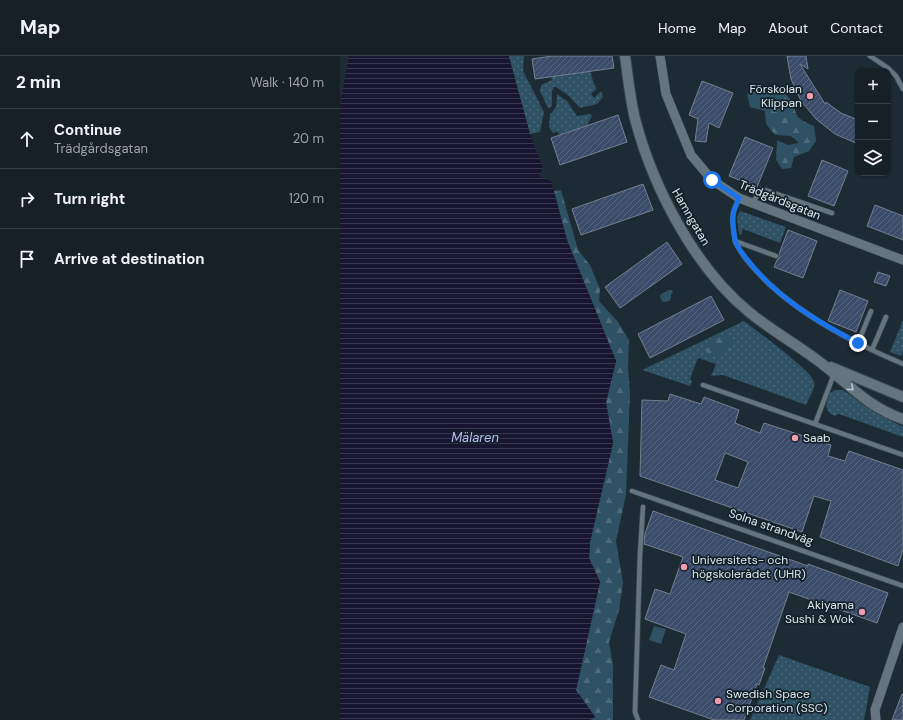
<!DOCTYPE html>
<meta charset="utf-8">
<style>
:root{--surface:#152027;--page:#1e282f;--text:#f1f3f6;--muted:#9da3a7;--line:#343e44}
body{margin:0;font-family:"DM Sans",sans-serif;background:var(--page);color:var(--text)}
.controls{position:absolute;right:12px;top:12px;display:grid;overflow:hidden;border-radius:8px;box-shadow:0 1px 3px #0004}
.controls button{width:36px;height:36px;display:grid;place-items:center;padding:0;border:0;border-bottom:1px solid var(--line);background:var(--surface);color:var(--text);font:20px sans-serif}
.stop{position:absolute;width:12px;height:12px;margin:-9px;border:3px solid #1a73e8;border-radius:50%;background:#fff}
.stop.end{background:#1a73e8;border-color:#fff;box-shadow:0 1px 4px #0008}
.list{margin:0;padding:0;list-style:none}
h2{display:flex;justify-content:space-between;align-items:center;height:52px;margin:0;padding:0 16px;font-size:17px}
h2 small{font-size:13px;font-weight:400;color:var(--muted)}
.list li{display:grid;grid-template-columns:26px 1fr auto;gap:12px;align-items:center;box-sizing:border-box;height:60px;padding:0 16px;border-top:1px solid var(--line)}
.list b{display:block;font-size:15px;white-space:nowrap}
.list p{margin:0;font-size:13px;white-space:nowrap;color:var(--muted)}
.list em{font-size:13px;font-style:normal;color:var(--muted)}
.icon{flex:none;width:22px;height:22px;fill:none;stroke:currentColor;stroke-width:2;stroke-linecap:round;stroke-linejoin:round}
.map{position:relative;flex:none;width:563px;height:664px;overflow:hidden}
header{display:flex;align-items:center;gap:24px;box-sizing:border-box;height:56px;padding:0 20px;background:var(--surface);border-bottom:1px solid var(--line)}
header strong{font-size:19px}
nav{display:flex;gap:22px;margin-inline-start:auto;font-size:14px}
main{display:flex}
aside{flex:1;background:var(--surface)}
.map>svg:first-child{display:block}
.grass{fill:url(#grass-dots)}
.forest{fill:url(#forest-firs)}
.garden{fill:#2e5164}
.water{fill:url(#water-rules)}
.building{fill:url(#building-hatch);stroke:#757f8f;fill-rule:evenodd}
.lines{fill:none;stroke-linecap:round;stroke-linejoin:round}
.lane-casing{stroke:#39464d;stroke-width:6}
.street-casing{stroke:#39464d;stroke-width:10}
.secondary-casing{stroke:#39464d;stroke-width:12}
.lane{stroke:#647580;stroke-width:4.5}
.street{stroke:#647580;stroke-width:9}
.secondary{stroke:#647580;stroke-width:10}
.oneway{stroke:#b8c4cc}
.route{stroke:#1a73e8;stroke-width:5}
.poi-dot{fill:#f29aaf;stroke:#12212a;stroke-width:1.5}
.labels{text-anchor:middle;stroke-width:3.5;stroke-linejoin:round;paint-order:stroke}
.poi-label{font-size:12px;fill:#dce6ec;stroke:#12212a;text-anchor:start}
.street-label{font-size:12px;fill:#dce6ec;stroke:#12212a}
.water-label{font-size:13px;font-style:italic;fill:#bdbaf6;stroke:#12212a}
</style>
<header>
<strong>Map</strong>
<nav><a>Home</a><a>Map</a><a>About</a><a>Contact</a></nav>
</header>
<main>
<aside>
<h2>2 min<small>Walk · 140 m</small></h2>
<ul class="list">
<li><svg class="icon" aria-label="ahead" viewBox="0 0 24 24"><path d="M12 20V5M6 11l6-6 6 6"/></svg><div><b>Continue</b><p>Trädgårdsgatan</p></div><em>20 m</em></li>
<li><svg class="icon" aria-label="right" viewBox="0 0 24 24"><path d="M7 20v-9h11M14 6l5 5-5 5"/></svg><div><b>Turn right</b></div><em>120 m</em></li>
<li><svg class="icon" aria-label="arrive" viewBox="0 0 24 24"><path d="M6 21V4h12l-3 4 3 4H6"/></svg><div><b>Arrive at destination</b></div></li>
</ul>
</aside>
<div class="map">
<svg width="563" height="664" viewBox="0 0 563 664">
<defs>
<pattern id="grass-dots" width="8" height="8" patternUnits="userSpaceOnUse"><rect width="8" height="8" fill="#2e5164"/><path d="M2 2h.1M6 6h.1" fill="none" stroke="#4c6a7a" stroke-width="1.8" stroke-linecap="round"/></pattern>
<pattern id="forest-firs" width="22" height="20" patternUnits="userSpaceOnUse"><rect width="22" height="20" fill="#2e5164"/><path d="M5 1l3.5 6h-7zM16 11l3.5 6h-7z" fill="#4c6a7a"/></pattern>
<pattern id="water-rules" width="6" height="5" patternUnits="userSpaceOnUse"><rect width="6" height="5" fill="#181531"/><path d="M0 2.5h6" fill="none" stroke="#39374f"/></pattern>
<pattern id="building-hatch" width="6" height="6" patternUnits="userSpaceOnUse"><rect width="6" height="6" fill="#3a4c6a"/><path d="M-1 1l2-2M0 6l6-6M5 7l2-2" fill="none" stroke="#56667f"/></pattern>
</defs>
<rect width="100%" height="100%" fill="#1c2b34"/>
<!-- grass -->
<path class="grass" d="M169,0H184L183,15L204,56L200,76L190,78Z
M250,15L255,31L257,32L251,38L254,42L261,35L263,41L257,48L240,52L229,40L216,31H214L212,35V49L211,51L208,52L200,35L201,29L212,24L211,21Z
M217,38L227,45L237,60L250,58L252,60L248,67V69L219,79L218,76L213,77L209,71L210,58C217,53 217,46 217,38Z
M400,155L446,171L440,187L403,173L401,179L399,178L397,161Z
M563,264V294L561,300L550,296Z
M404,265C415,274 473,315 474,326C476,332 468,343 466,349L383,319L371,320L376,308L358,302L350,323L352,325L350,330L302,314Z
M495,334H502L506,336L536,357L563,371V381L499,358L495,360C483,356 486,346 490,337Z
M439,599L530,631L524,664H410Z"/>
<!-- forest -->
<path class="forest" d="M438,30L454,47C455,62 460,64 474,70L476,85L469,95L454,101L451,112L442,113L436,104L437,84L448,89L459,87L451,80L435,79L426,68L425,55L410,51L407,38Z
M221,134L238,194L250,209L260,233L259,245L278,266L289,284L288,311L290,336L286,439L276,485L283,527L279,554L269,586L273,609V664H250L255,661L236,634L260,526L249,502L250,486L273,387L266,346L276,305L227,184L214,135Z
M381,279L390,282L393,290C386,298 381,301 369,299L364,291L368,286Z"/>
<!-- garden -->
<path class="garden" d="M329,234H332L333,236L331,239V242L329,245L325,246L322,245L320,241L321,238Z
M314,570L326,573L321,588L309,584Z"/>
<!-- water -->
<path class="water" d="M9,0H169V2L190,78L203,112L199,120L211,125L227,184L276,305L266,346L273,387L250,486L249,502L260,526L236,634L255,661L250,664H0V49Z"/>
<!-- building -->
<path class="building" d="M212,0H272L274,12L195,23L192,3Z
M447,0H466L468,13L460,8L485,48L486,46L501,57L518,64V88L495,78L476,63L461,45L451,23Z
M362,25L393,37L379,72L369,67L366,86L355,85L358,63L349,59Z
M278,59L287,86L220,109L211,82Z
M405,81L433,92L417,131L389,120Z
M482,104L508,115L494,150L468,140Z
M303,128L313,154L241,179L232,153Z
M535,149L563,160V184L527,170Z
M448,174L477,185L463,222L434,211L437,204L439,202V198Z
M327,186L342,208L280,252L265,231Z
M538,216L550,220L546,230L534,226Z
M500,234L528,245L516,276L488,265Z
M371,240L384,264L310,302L298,278Z
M330,338L361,348L364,341L399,354L395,367L420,377L424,367L491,389L488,400L505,405L509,395L563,414V494L558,510L480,481L491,445L474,440L462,476L300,420L302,344L328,345ZM385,397L408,406L398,432L375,424Z
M313,455L468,510V508L548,537L537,567L449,536L423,612H425L419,629L417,628L404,664H374L309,641L321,609L334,614L346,578L305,563L315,533L330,538L343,501L304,488L305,478Z
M562,638H563V664H552Z"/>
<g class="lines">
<defs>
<path id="lane" d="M530,0L548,12L556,20L563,33
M399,142C397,148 393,154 393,159C392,165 394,182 396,187C403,202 416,215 428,227C467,263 514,287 563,308
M412,147L422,133L492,157
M395,185L436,200
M518,287L531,255
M532,294L546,261
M363,329L563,399
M475,368L494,318
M292,435L563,530
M298,664L295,656L300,498L303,451"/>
<path id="street" d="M320,0L326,38L351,99L372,124L399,142L563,204
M536,664L535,654L563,571"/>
<path id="secondary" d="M285,0C288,21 290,42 295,63C313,131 354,211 409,256C432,275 458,289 481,307C510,329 528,351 563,363
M491,311L563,341"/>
</defs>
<!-- lane casing -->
<use href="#lane" class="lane-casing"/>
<!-- street casing -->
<use href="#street" class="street-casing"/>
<!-- secondary casing -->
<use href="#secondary" class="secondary-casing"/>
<!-- lane -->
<use href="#lane" class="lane"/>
<!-- street -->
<use href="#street" class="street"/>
<!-- secondary -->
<use href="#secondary" class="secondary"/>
</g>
<!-- one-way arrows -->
<defs><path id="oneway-chevron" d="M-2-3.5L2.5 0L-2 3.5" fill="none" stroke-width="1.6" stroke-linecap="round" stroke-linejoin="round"/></defs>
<use class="oneway" href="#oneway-chevron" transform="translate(511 332) rotate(40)"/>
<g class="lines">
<!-- route -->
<path class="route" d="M372,124L399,142C397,148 393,154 393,160C392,167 394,177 395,184C397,192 405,201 410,207C439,243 478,266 518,287"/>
</g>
<!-- markers -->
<g class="poi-dot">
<circle cx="470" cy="40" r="4"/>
<circle cx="455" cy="382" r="4"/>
<circle cx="344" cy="511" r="4"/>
<circle cx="522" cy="556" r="4"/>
<circle cx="378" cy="645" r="4"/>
</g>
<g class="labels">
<!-- poi labels -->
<g class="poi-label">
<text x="462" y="37" text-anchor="end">Förskolan<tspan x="462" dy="14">Klippan</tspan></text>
<text x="463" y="386">Saab</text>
<text x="352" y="508">Universitets- och<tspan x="352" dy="14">högskolerådet (UHR)</tspan></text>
<text x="514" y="553" text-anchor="end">Akiyama<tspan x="514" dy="14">Sushi &amp; Wok</tspan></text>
<text x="386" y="642">Swedish Space<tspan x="386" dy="14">Corporation (SSC)</tspan></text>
</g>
<!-- street labels -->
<g class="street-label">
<text transform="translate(440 144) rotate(22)" y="4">Trädgårdsgatan</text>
<text transform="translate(351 161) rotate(60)" y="4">Hamngatan</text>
<text transform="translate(431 471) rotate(19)" y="4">Solna strandväg</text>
</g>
<!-- water labels -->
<g class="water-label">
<text x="135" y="386">Mälaren</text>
</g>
</g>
</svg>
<div class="controls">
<button>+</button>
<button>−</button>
<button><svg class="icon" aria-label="layers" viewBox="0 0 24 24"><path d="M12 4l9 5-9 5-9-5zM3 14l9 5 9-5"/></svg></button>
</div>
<div class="stop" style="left:372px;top:124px"></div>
<div class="stop end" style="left:518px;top:287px"></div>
</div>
</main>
